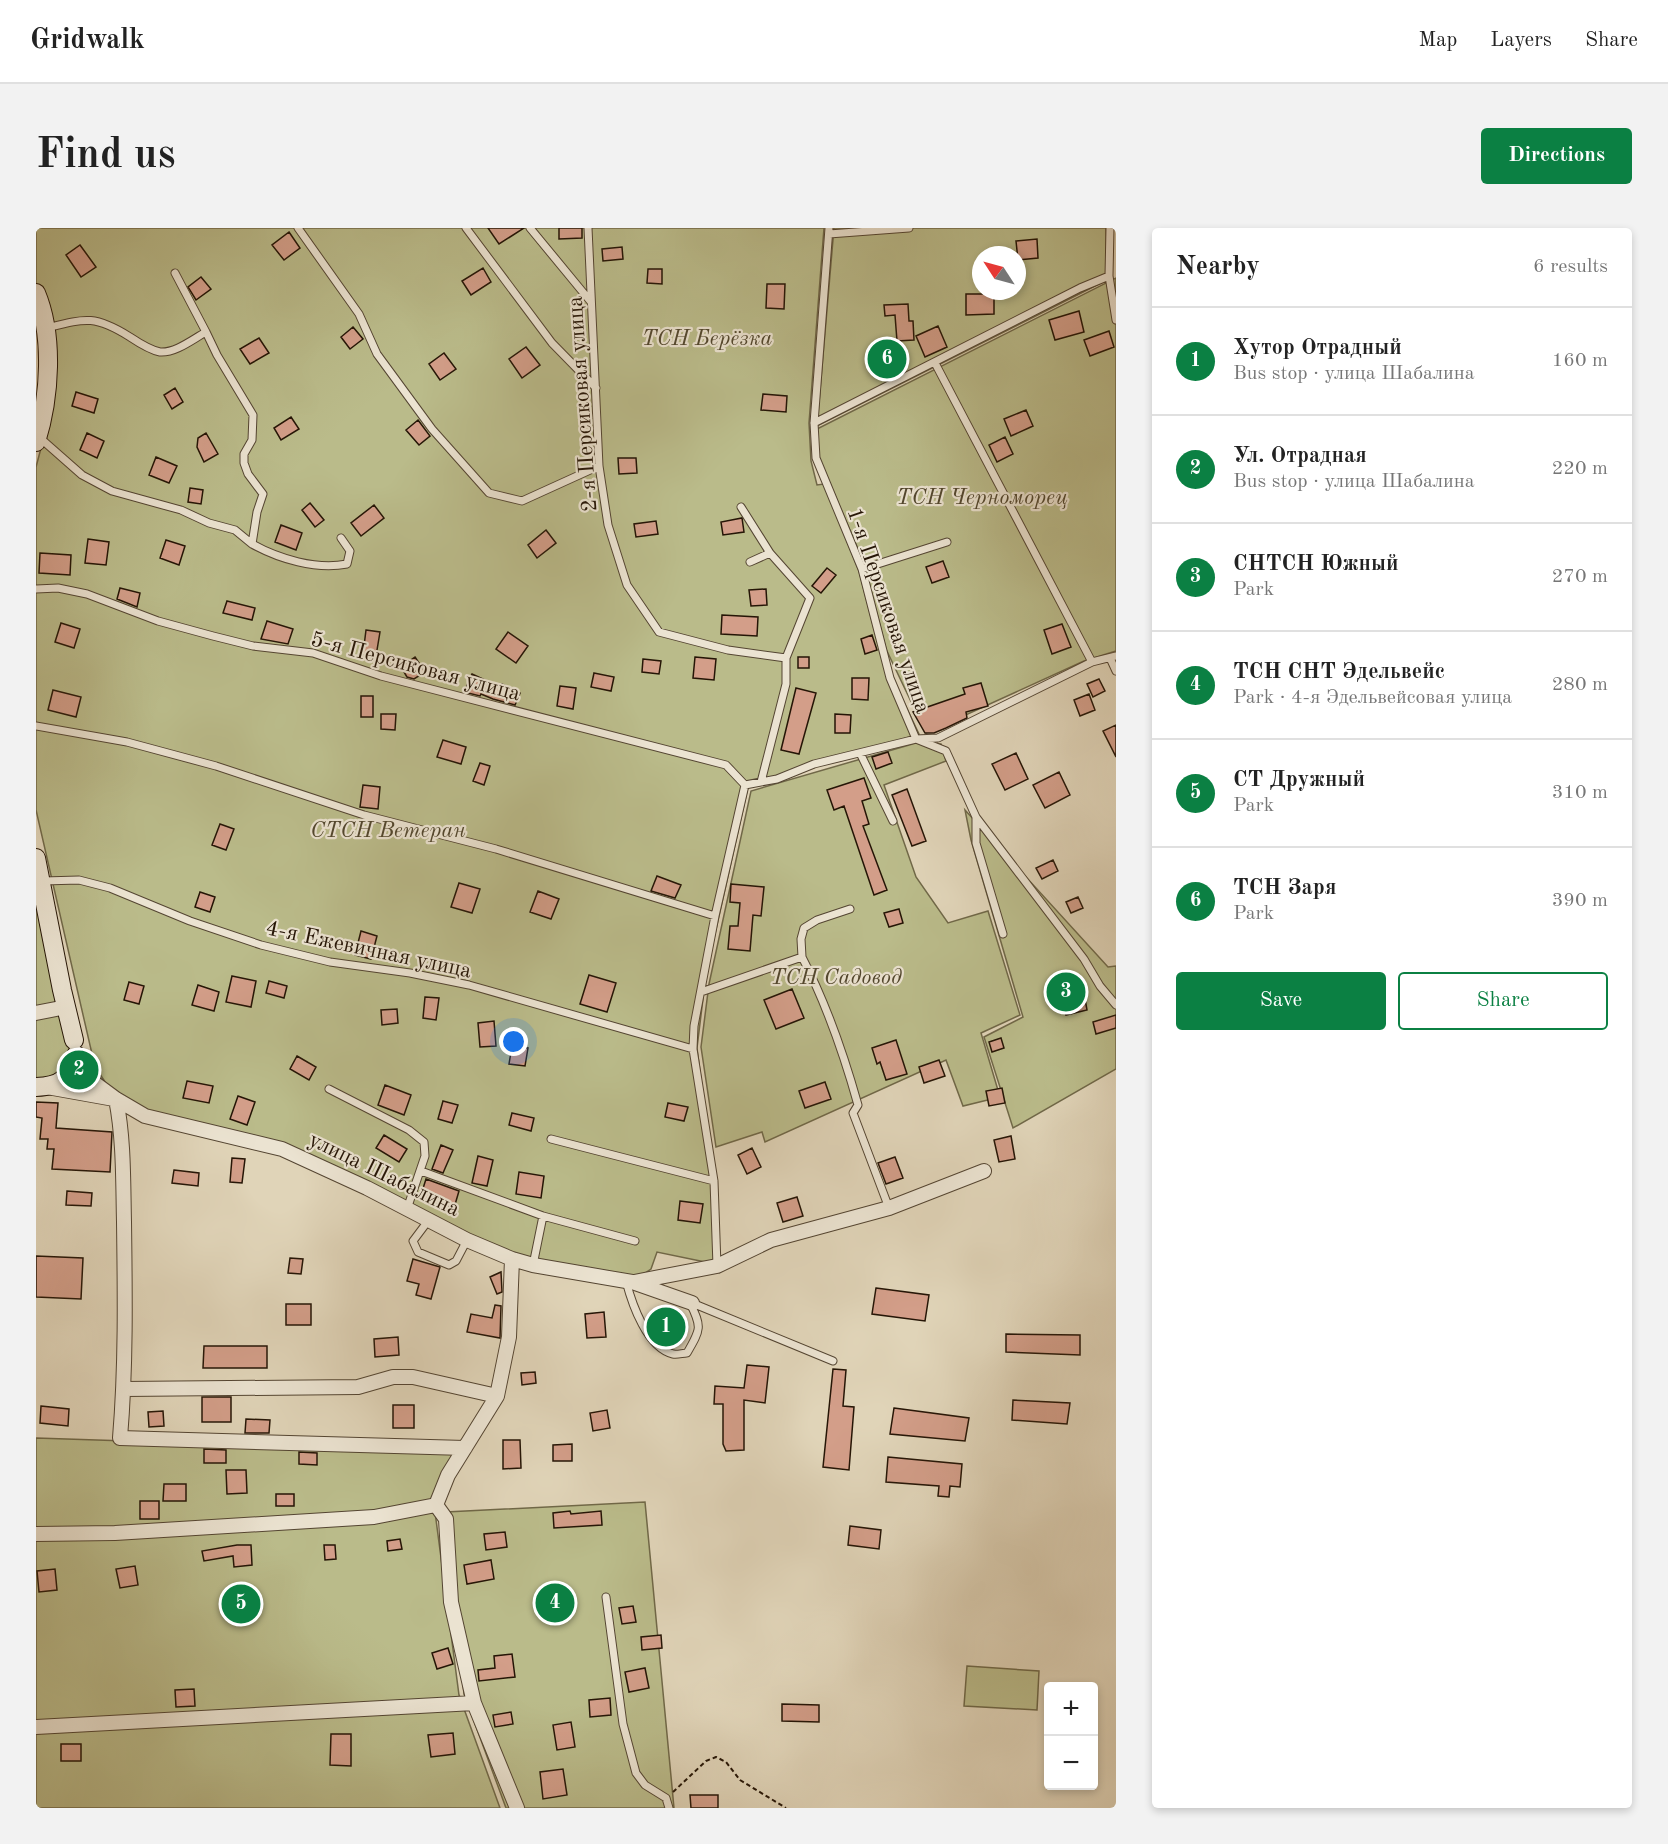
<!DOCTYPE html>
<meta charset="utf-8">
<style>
:root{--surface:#fff;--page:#f2f2f2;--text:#222;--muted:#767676;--line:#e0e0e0;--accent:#0b8043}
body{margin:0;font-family:"Old Standard TT",serif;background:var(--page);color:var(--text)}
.controls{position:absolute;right:18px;bottom:18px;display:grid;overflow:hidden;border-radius:6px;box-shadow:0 3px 9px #0003}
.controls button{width:54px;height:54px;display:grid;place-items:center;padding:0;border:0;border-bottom:2px solid var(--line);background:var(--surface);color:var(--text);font:30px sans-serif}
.compass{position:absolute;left:936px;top:18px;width:54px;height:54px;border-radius:50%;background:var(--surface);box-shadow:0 3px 9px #0003;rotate:306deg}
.you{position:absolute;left:478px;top:814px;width:21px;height:21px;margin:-15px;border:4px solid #fff;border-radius:50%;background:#1a73e8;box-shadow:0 0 0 9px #1a73e833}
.badge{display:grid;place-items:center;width:39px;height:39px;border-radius:50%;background:var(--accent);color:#fff;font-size:20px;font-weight:700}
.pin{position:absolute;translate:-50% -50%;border:3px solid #fff;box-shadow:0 2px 6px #0006}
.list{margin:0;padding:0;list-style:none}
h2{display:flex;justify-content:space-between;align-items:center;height:78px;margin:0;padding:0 24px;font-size:26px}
h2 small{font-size:20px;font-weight:400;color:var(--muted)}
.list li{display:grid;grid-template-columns:39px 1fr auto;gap:18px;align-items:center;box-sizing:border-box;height:108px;padding:0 24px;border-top:2px solid var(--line)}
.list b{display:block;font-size:22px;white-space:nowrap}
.list p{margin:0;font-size:20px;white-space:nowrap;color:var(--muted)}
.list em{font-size:20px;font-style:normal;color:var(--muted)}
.actions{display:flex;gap:12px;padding:18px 24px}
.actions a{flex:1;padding:14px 0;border:2px solid var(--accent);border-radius:6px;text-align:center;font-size:21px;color:var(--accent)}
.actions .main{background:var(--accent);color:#fff}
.map{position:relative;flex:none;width:1080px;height:1580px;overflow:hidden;border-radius:6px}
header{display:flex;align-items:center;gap:36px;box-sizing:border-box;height:84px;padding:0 30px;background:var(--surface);border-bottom:2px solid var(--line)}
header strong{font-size:28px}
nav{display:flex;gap:33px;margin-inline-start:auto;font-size:21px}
.intro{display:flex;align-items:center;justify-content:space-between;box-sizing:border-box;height:144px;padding:0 36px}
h1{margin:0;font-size:42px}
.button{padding:15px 27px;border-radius:6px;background:var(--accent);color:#fff;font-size:21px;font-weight:700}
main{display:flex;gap:36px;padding:0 36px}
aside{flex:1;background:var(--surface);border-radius:6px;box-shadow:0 3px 9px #0003}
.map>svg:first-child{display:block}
.green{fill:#babb8a;stroke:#706848;stroke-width:1.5;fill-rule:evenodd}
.building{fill:#d39e89;stroke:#251506;stroke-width:1.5}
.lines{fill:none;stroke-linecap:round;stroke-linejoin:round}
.service-casing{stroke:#544532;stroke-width:9}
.minor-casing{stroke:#544532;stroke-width:16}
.secondary-casing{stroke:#251506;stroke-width:20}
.path{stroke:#251506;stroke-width:2;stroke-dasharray:4.5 3;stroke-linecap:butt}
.service{stroke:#ebe3d1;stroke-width:7}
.minor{stroke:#ebe3d1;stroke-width:14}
.secondary{stroke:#ebe3d1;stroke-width:18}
.labels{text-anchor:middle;stroke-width:4.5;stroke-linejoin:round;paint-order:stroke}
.park-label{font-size:22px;font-style:italic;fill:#52472e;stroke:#ebe3d1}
.street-label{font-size:22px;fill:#251506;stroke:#ebe3d1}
</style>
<header>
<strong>Gridwalk</strong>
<nav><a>Map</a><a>Layers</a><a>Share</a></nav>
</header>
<div class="intro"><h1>Find us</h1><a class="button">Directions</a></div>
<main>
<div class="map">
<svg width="1080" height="1580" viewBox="0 0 1080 1580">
<rect width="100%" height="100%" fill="#e0d4b8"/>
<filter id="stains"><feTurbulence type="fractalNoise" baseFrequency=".00333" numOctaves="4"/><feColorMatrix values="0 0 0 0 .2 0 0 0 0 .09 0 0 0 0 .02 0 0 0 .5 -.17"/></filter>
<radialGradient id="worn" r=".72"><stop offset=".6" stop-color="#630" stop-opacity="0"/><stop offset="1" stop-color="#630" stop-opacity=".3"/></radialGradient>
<!-- green -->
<path class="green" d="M0,0H788L773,195L775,233L781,257L788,256L823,343L844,424L883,506L712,559L670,746L661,820L677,945L679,1036L621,1024L615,1041L593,1056L472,1033L248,926L82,873L59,839L0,582V239L8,209L5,95L0,82Z
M798,0H1070L1071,52L781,198ZM945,27H981V63H945Z
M1080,50V423L1048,433L890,505L850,421L828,335L783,230L781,201Z
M880,515L905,516L910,533L848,557L880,649L912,695L952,683L984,787L945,805L964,869L927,878L910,832L729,914L726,904L680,919L665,819L673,756L715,563Z
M929,582L1072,739L1080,738V841L977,900L948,809L987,789L935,612Z
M0,655L38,812L34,844L0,859Z
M0,1210L421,1224L399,1284L423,1467L464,1580H0Z
M609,1274L638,1580H470L428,1466L410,1284Z
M931,1438L1003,1443L1001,1482L928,1478Z"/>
<!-- building -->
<path class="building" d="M452,0H488L463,16Z
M523,0H546V10L523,11Z
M253,4L264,20L248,32L236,17Z
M1001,11L1002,30L982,32L980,13Z
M44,17L60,39L45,49L30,27Z
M586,19L587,31L567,33L566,21Z
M447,40L455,54L435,67L426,53Z
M612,41H626V56L611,55Z
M165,49L175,61L160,72L152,59Z
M731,56H749L748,81L730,80Z
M930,66H958V86L930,87Z
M872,76L873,93H877L878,112L861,113L859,87L849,88L848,77Z
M1043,83L1048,104L1019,112L1013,92Z
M902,98L911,119L889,129L880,108Z
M317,99L327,111L314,121L305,109Z
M1073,103L1078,119L1054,128L1048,112Z
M223,110L233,125L214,136L204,121Z
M490,119L504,137L486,150L473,131Z
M408,125L420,141L404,152L393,136Z
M139,160L147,174L136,181L128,167Z
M40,164L62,171L58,185L36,178Z
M727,166L751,168L750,184L725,182Z
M990,182L997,198L975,208L968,191Z
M255,189L263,201L245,212L238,200Z
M382,192L394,208L383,217L370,202Z
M51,205L68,213L61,230L44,222Z
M170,205L182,226L168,234L161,219L162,210Z
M969,209L977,226L961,234L953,217Z
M120,229L141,238L133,255L113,247Z
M582,230H600L601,245L583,246Z
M154,260L167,262L165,276L152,274Z
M274,275L288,292L279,299L266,282Z
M338,277L348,290L325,308L315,295Z
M706,290L708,304L687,307L685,294Z
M620,293L622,306L600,309L598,296Z
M245,297L266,305L260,322L239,314Z
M510,302L520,315L501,330L492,317Z
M52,311L73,314L70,337L49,335Z
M130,312L149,318L143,337L124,330Z
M4,325L35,327L34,347L3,345Z
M907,333L913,349L896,355L890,339Z
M791,340L800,347L785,365L776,358Z
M84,360L104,365L101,379L81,371Z
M730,361L731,377L715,378L713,362Z
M191,373L219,380L216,392L187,385Z
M686,387L722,389L721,408L685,406Z
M231,393L257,401L252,416L225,411Z
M25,395L44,401L38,420L19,414Z
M1026,396L1035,419L1016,426L1008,402Z
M330,402L344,404L340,428L327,426Z
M472,404L492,418L480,435L460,421Z
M836,407L841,422L829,426L825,411Z
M379,429L389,444L378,451L371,449L365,439Z
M659,429L680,431L678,452L657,450Z
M762,429H773V440H762Z
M607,431L625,433L623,446L606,444Z
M558,445L578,449L575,463L555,459Z
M436,446L464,459L466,456L484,465L479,477L457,471L445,466L444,468L428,464Z
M816,450H833L832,472L816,471Z
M1063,451L1069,463L1057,469L1051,456Z
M945,455L952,478L930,484L931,490L910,500L898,505H889L877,484L929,466L927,460Z
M524,458L540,460L537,481L521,478Z
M760,460L780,465L763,526L745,522Z
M17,462L45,469L40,489L12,482Z
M1053,466L1059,482L1044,488L1038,472Z
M325,468H337V489H325Z
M345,486H360L359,502L345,501Z
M799,486L815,487L814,505H799Z
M1080,497V529L1067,503Z
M407,512L430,519L425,536L401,529Z
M852,524L856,535L840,541L836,529Z
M980,525L992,551L969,562L956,536Z
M444,535L454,538L448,557L437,553Z
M1023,544L1034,567L1009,580L997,557Z
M828,550L835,570L826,573L833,596L827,598L851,662L838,667L808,578L798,582L791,562Z
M327,557L344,559L342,581L324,579Z
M871,561L890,613L876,618L856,567Z
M184,596L198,601L190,622L176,617Z
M1017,632L1022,643L1006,651L1000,640Z
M621,648L645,657L639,670L615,663Z
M423,655L444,661L436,685L415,679Z
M695,656L728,659L725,688L717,687L714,723L692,721L694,698H702L704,675L694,674Z
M502,663L523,671L515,691L494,684Z
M164,664L179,669L174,684L159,679Z
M1042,669L1047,680L1035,685L1030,674Z
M863,681L867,695L853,699L848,685Z
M325,703L341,708L335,731L319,727Z
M553,747L580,755L571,784L544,776Z
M196,748L220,753L215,779L190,774Z
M233,753L251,758L248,770L230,765Z
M93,754L108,758L103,776L88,772Z
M162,757L183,764L178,783L156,777Z
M1047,760L1051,782L1030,787L1025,765Z
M756,761L768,790L740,801L728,772Z
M389,769L403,770L400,792L387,790Z
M361,781L362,795L346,797L345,782Z
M1080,787V800L1060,806L1057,794Z
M458,793L460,818L444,819L442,795Z
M965,810L968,820L956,824L953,814Z
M860,812L871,846L850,852L844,834L841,836L836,820Z
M476,818L492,820L489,838L473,836Z
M261,828L280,839L273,852L254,841Z
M903,832L909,848L888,855L883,839Z
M151,853L177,858L173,875L147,870Z
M789,854L795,871L769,880L763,863Z
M349,857L375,867L368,887L342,877Z
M966,860L969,875L953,878L950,863Z
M202,868L219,874L211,897L194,891Z
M407,873L422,877L416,895L402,891Z
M0,874L22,875L20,900L76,904L74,944L16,941L18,921H11L12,911H4L6,890L0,889Z
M632,875L652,879L648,893L629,889Z
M476,885L498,890L495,903L473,897Z
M348,907L371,921L363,934L340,920Z
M975,908L979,931L963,934L958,912Z
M405,917L417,922L407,945L396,941Z
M716,920L725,939L711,946L702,927Z
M442,928L457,932L451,958L436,955Z
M859,929L867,950L850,956L842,935Z
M196,930L209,931L206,955L194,954Z
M138,942L163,945L162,958L136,955Z
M483,944L508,948L505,970L480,966Z
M390,951L423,963L418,980L384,970Z
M31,963L56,965L55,978L30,977Z
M761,969L767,988L747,994L741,975Z
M644,973L667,976L664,995L642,992Z
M0,1028L47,1030L45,1071L0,1069Z
M254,1030L267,1031L265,1046L252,1045Z
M377,1031L404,1039L395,1071L380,1067L383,1056L371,1053Z
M465,1044L466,1064L461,1066L454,1049Z
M840,1060L893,1067L889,1093L836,1086Z
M250,1076H275V1097H250Z
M459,1077L465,1078L464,1110L431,1104L435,1086L456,1090Z
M568,1084L570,1109L551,1110L549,1086Z
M623,1084L643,1093L637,1106L617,1097Z
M970,1106L1044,1107V1127L970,1124Z
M362,1109L363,1127L339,1129L338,1111Z
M168,1118H231V1140H167Z
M711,1137L733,1139L729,1175L708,1172V1222L690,1223L687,1216V1176H678L679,1158L708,1160Z
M797,1141L810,1142L807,1178L818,1179L813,1242L787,1239Z
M499,1144L500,1155L486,1157L485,1145Z
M166,1169H195V1194H166Z
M977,1172L1034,1175L1031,1196L976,1192Z
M357,1177H378V1200H357Z
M5,1178L33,1181L32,1198L4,1195Z
M858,1180L933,1190L929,1213L854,1206Z
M571,1182L574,1200L557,1203L554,1185Z
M127,1183L128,1198L113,1199L112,1184Z
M210,1191L234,1192L233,1205H209Z
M467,1212H484L485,1240L467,1241Z
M536,1216V1233H517V1217Z
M168,1221L190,1222V1235H168Z
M263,1224L281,1225V1237L263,1236Z
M852,1229L926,1236L924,1259L914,1258L913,1269L902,1268L903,1258L850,1254Z
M190,1242H210L211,1265L191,1266Z
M128,1256H150V1273H127Z
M240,1266H258V1278H240Z
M104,1273H123V1291H104Z
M534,1283L535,1286L565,1283L566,1297L518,1300L517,1285Z
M814,1298L845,1302L843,1321L812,1317Z
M469,1304L471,1319L450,1322L448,1306Z
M364,1311L366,1321L352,1323L351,1313Z
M201,1317H215L216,1337L198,1339L197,1328L168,1333L166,1323Z
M288,1317H299L300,1331L289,1332Z
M455,1332L458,1351L431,1356L428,1337Z
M99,1338L102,1357L84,1360L80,1341Z
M19,1341L21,1362L3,1364L1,1343Z
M597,1378L600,1394L586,1396L583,1380Z
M625,1407L626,1420L606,1422L605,1409Z
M412,1420L417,1436L401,1441L396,1425Z
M476,1426L479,1449L443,1453L442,1442L459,1440L458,1428Z
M609,1440L613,1460L593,1464L589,1444Z
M158,1461L159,1478L140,1479L139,1462Z
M574,1470L575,1487L554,1489L553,1472Z
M746,1476L783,1477V1494L746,1493Z
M475,1484L477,1496L459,1499L457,1487Z
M535,1494L539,1519L521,1522L517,1497Z
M417,1505L419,1526L395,1529L392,1507Z
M295,1506H315V1538L294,1537Z
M25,1516H45V1533H25Z
M527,1541L531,1567L507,1571L504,1544Z
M654,1567H682V1580H655Z"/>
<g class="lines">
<defs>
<path id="service" d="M262,0L323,86L341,126L396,201L453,265L486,273L563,238
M430,0L516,115L560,160
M494,0L555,74
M552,0L563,238L572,297L591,357L623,404L692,422L750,430
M793,0L778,195L780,230L826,341L854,450L880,511L910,523L940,589L1048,731L1064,758L1080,777
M1074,0L1073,48L1080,92
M793,6L873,0
M139,45L170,104
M899,135L1056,434
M778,195L1044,60L1073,48
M4,210L46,247L76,263L145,282L173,295L199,302L216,316L221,284L227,266L212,246L208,235V226L216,212L217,187L181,127L170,104C157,111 140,125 124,124C114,122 103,115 94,109C59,87 50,90 11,100
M705,279L734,325L774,370L750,430V456L725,554
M216,316C243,331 280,342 311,336L314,323L305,310
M714,334L734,325
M826,341L911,314
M0,361L22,360L51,366L122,393L177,408L217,418L277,425L345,448L690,537L709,557
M1074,430L1080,443
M0,498L91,514L180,538L328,587L460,621L679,688
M824,525L857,593
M709,557L741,551L778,536L880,511L902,510L1056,434L1080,428
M940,589V615L967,706
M7,653L43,652L74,660L154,693L225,717L294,734L374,745L433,757L657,821
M766,729C790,775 808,827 822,877L817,885L853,980
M665,764L766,729L765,711L768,700L781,692L814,681
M293,861L373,902L388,914L389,928L371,981
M515,911L678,953
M385,943L507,988L599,1013
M392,993L377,1013L382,1024L413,1037L420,1033L431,1012
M497,1037L507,988
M681,1038L678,953L657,821L658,798L679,688L709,557
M590,1053C596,1076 611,1120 637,1126C641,1127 647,1125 651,1125C665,1101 666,1099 654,1075
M656,1075L797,1133
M570,1369L587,1496L600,1545L609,1557L630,1570L633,1580"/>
<path id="minor" d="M0,785L30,779
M40,827L53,851L80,871L109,888L246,921L331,960L431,1012L476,1031L497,1037L596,1054L656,1075
M11,859L78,871
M80,871C88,912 87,953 88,994C89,1066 90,1139 84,1210L429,1220
M476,1031L473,1109L461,1168L412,1247L400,1277L410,1291L415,1374L438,1475L481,1580
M598,1054L681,1038L735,1012L853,980L948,943
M88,1161L322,1159L357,1149H377L461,1168
M0,1306L79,1305L338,1289L400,1277
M0,1499L438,1475"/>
<path id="secondary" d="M0,65C18,108 14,169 0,214
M0,630L26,762L38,812
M0,859C26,858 32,851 40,827"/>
</defs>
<!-- service casing -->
<use href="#service" class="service-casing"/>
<!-- minor casing -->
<use href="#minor" class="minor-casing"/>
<!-- secondary casing -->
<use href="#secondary" class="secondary-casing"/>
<!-- path -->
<path class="path" d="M637,1564L670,1533L680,1529L690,1534L704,1552L750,1580"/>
<!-- service -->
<use href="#service" class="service"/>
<!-- minor -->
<use href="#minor" class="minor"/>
<!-- secondary -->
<use href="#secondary" class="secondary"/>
</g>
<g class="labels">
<!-- park labels -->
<g class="park-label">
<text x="671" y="117">ТСН Берёзка</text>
<text x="946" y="276">ТСН Черноморец</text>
<text x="352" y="609">СТСН Ветеран</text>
<text x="800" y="756">ТСН Садовод</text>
</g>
<!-- street labels -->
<g class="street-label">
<text transform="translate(545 176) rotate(-94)" y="8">2-я Персиковая улица</text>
<text transform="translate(854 382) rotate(71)" y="8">1-я Персиковая улица</text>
<text transform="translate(380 437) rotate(15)" y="8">5-я Персиковая улица</text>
<text transform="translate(333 720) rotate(12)" y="8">4-я Ежевичная улица</text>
<text transform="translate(349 945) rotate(26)" y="8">улица Шабалина</text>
</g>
</g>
<rect width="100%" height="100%" filter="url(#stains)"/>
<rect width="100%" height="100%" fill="url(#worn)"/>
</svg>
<div class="controls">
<button>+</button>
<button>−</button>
</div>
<svg class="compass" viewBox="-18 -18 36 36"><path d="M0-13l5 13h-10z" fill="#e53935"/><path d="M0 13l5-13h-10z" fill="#767676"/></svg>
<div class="you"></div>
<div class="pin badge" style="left:630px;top:1099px">1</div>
<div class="pin badge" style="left:43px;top:842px">2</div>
<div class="pin badge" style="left:1030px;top:764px">3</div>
<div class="pin badge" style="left:519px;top:1375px">4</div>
<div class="pin badge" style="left:205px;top:1376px">5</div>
<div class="pin badge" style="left:851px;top:131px">6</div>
</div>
<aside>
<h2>Nearby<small>6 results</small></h2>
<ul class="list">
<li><span class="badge">1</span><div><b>Хутор Отрадный</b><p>Bus stop · улица Шабалина</p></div><em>160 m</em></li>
<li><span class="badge">2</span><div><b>Ул. Отрадная</b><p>Bus stop · улица Шабалина</p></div><em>220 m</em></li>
<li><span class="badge">3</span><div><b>СНТСН Южный</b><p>Park</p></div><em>270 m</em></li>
<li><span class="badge">4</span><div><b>ТСН СНТ Эдельвейс</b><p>Park · 4-я Эдельвейсовая улица</p></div><em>280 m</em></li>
<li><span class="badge">5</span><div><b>СТ Дружный</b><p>Park</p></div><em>310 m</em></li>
<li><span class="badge">6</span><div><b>ТСН Заря</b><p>Park</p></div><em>390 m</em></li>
</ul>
<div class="actions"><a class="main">Save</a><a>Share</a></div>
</aside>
</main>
